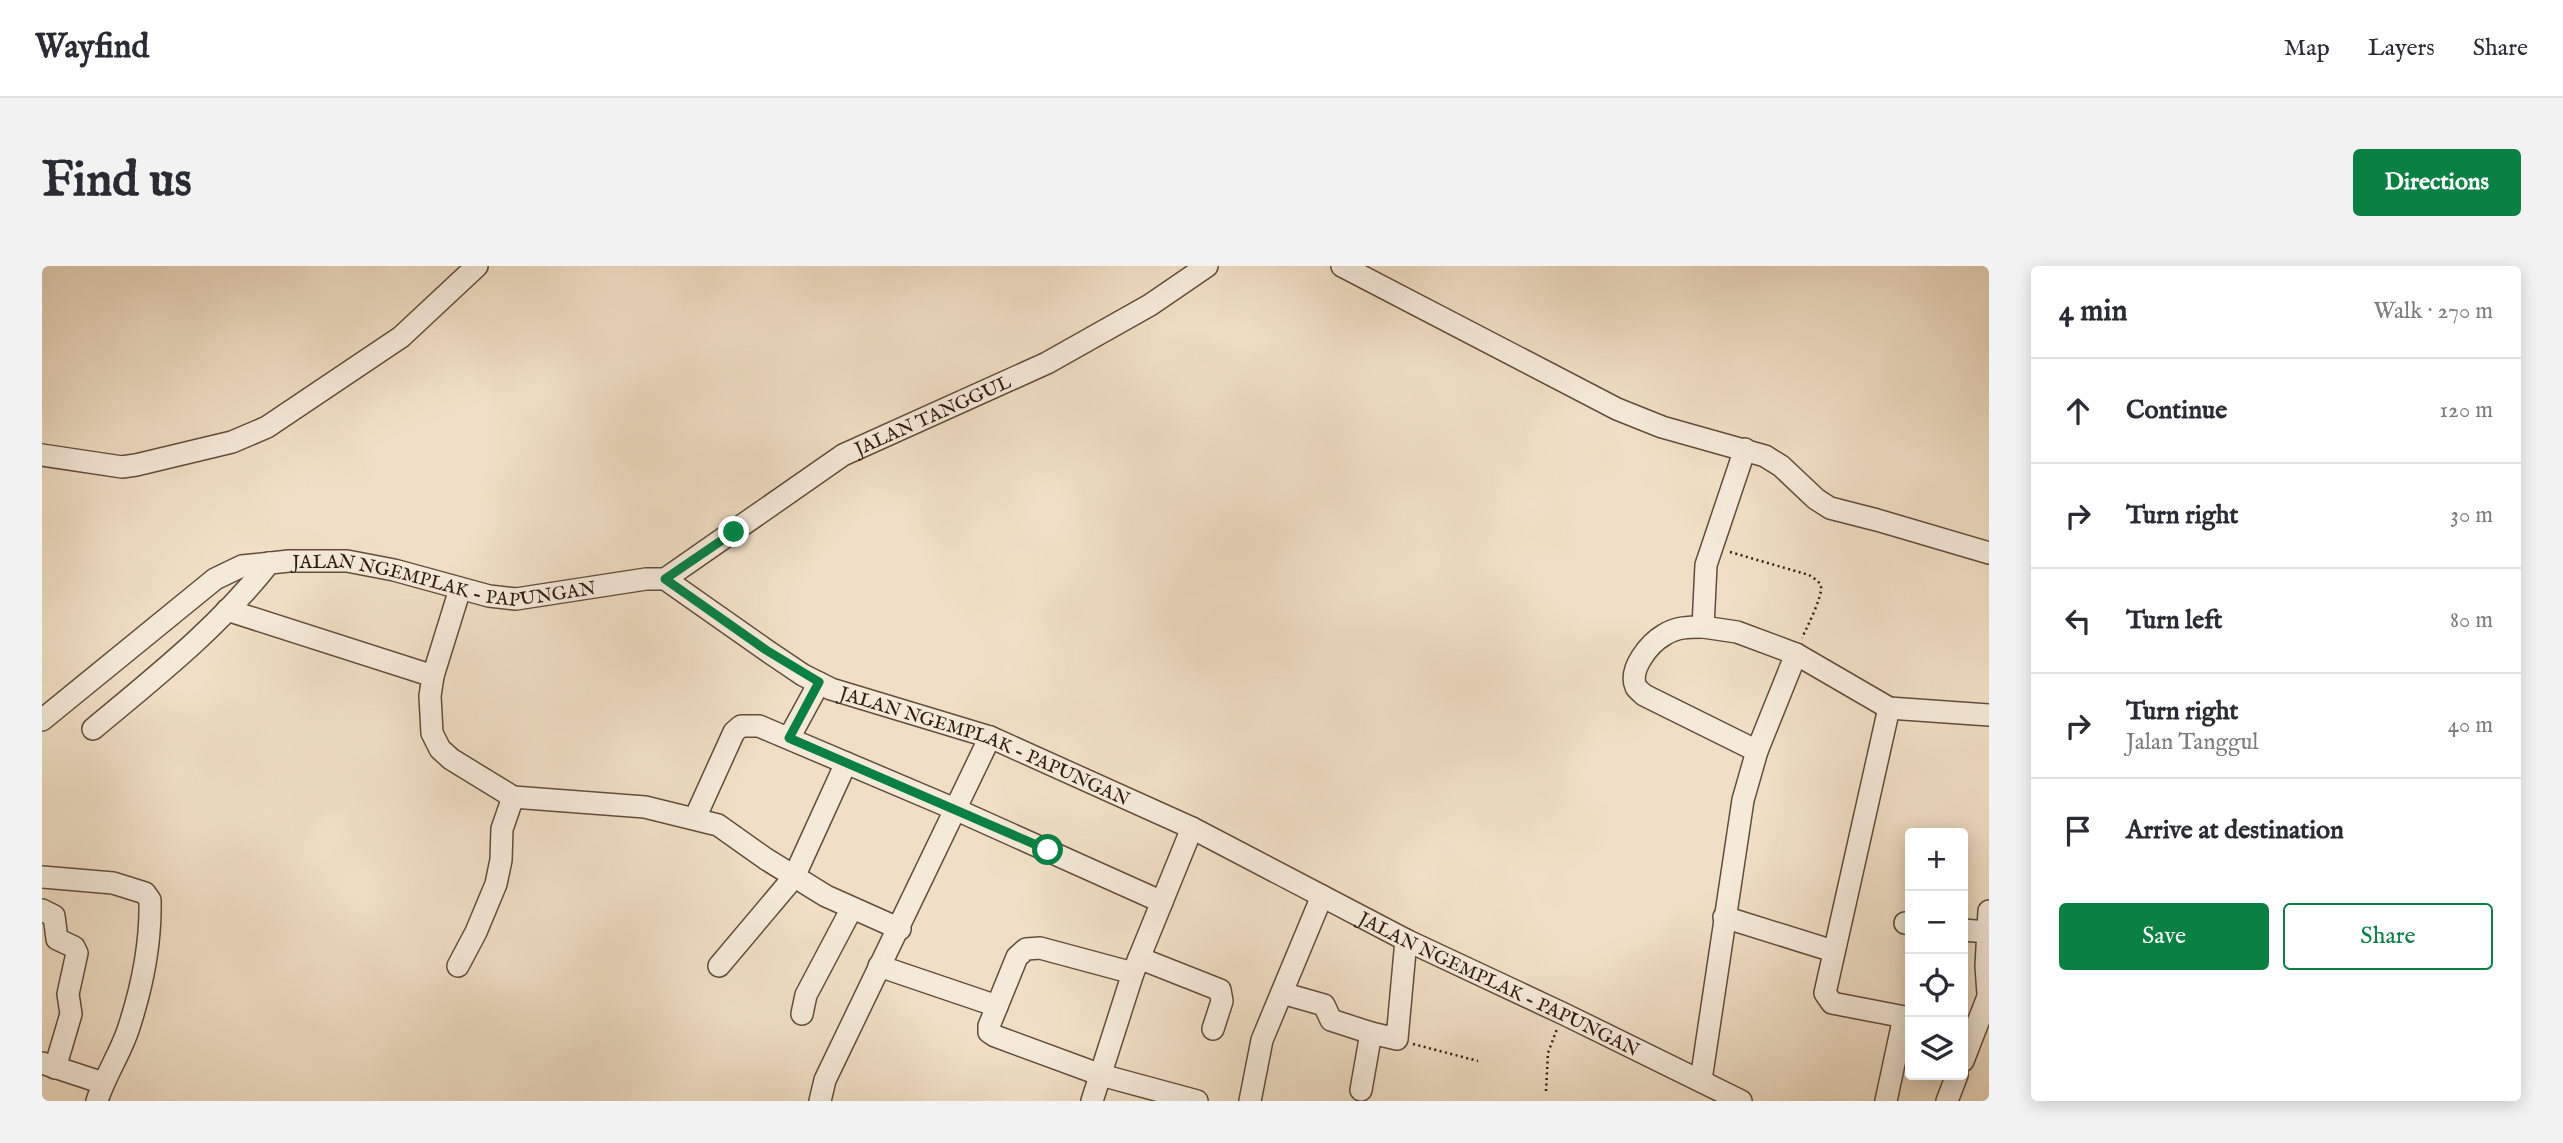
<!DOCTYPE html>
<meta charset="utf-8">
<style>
:root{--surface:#fff;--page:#f2f2f3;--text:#2b2b33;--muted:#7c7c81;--line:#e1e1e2;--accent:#0b8043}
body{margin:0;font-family:"IM FELL English",serif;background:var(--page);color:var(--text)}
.controls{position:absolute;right:21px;bottom:21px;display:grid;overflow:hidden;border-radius:7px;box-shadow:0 4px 18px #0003}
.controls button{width:63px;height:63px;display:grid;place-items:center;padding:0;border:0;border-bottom:2px solid var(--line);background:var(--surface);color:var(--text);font:35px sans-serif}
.stop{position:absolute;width:21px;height:21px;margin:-16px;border:5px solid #0b8043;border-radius:50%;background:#fff}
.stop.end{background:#0b8043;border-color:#fff;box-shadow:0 2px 7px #0008}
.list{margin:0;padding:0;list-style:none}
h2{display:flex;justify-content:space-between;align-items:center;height:91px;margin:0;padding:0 28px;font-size:30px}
h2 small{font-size:23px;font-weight:400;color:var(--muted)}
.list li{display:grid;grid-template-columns:46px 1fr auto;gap:21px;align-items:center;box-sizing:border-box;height:105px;padding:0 28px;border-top:2px solid var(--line)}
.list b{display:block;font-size:26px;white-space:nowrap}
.list p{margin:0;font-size:23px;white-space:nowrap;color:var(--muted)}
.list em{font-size:23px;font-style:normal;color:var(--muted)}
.actions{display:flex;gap:14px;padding:21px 28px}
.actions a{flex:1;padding:16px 0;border:2px solid var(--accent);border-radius:7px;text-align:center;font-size:24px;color:var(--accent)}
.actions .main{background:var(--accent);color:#fff}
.icon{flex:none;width:38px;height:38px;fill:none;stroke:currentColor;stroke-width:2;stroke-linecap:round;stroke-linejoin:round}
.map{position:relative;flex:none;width:1947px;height:835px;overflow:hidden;border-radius:7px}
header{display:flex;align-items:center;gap:42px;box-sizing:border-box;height:98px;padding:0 35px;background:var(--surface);border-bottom:2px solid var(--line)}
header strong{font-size:33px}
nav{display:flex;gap:38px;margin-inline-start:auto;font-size:24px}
.intro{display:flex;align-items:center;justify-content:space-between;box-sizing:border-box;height:168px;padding:0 42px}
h1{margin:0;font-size:49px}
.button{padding:18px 32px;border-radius:7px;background:var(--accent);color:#fff;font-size:24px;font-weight:700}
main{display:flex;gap:42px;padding:0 42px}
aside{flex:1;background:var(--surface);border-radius:7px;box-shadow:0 4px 18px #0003}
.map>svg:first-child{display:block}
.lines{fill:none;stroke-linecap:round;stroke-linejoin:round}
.minor-casing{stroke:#624d3c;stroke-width:24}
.path{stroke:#321c0e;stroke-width:2.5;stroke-dasharray:2 3.5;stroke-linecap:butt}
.minor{stroke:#f5eada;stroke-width:21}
.route{stroke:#0b8043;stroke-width:9}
.labels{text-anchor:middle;stroke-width:6;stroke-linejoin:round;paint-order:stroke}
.street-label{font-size:19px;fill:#321c0e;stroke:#f5eada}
</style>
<header>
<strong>Wayfind</strong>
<nav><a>Map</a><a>Layers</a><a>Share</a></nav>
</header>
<div class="intro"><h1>Find us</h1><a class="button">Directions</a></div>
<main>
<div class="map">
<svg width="1947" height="835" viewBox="0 0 1947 835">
<rect width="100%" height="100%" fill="#f0dfc6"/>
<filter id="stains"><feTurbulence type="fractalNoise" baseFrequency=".00286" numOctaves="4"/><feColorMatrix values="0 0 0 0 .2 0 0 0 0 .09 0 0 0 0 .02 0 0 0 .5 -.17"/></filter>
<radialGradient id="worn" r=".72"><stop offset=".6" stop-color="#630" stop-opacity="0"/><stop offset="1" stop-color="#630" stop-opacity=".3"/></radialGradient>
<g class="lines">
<defs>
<g id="minor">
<path d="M1300,0L1575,143L1620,161L1723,190L1739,200L1774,233L1788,242L1835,254L1947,287"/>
<path d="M1703,183L1664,299L1661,361C1647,361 1634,361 1622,369C1608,377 1586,403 1594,421C1596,424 1599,426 1602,429L1715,485"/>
<path d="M0,189L80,201L94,199L190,176L225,161L359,71L435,0"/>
<path id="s1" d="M623,313L801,189L1005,97L1108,39L1165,0"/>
<path d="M418,323L391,410L388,430L390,467L398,483L409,493L471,531L603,541L676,559L724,593L784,630L858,663"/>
<path d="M185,344L391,410"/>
<path d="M1754,388L1847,442L1947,449"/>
<path d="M1847,442L1783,727L1790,737L1868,752"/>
<path id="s2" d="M0,454L173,313L200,300L247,295H305L352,304L447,330L474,333L604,313H623L724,384L761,409L789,423L948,471L1150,562L1364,674L1522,748L1699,835"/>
<path d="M51,463C112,412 177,361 227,297"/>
<path d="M747,472L777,417"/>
<path d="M653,552L692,466L699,460H717L915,544L1120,636"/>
<path d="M0,611L71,617L103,627L108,634C109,675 100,721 87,761C79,787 63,809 55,835"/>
<path d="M0,644L12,650L15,673L32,681L35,687L26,728L29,748L13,802"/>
<path d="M1682,651L1791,685"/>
<path d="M1863,657L1868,658"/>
<path d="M1921,664L1945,666"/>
<path d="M1097,692L1178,724L1180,735L1171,763"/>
<path d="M416,700L434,666L454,618L459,594L460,563L471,531"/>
<path d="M677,700L752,611L804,497"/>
<path d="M837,700L955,740"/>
<path d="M1091,707L998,682L984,683L975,691L947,760V766L953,770L1059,809L1155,835"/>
<path d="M1240,727L1282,739L1289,754L1329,767"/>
<path d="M1946,728L1944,700L1947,645"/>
<path d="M760,748L764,729L810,642"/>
<path d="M1921,795L1947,728"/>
<path d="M0,797L61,817"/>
<path d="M1659,814L1701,534L1715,485L1754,388L1695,366L1661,361"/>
<path d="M1319,824L1329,767L1355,773L1364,674"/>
<path d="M778,835L783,814L948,471"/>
<path d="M1050,835L1091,707L1150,562"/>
<path d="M1208,835L1220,774L1280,630"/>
<path d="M1844,835L1862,751"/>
<path d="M1905,835L1915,809"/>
</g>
</defs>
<!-- minor casing -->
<use href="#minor" class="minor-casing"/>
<!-- path -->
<path class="path" d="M1688,286L1767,309C1771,312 1778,315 1779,321C1780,332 1765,361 1760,372
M1371,778L1436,795
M1504,825L1506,787L1515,763"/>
<!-- minor -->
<use href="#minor" class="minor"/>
</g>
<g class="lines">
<!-- route -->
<path class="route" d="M692,266L623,313L724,384L777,416L747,472L1006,584"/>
</g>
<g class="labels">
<!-- street labels -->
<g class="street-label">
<text dy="7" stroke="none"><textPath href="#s1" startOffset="315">JALAN TANGGUL</textPath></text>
<text dy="7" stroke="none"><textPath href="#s2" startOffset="458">JALAN NGEMPLAK - PAPUNGAN</textPath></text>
<text dy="7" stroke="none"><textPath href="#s2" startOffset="1046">JALAN NGEMPLAK - PAPUNGAN</textPath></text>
<text dy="7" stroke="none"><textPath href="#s2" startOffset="1614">JALAN NGEMPLAK - PAPUNGAN</textPath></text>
</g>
</g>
<rect width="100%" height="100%" filter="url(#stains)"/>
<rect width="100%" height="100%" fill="url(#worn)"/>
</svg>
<div class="controls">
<button>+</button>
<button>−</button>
<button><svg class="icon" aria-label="locate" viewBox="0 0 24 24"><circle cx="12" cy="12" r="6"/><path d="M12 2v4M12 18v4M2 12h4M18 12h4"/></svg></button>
<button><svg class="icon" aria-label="layers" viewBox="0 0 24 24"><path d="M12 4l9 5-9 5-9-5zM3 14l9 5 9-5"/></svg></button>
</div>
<div class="stop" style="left:1006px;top:584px"></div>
<div class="stop end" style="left:692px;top:266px"></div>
</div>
<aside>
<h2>4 min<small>Walk · 270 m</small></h2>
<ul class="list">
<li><svg class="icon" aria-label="ahead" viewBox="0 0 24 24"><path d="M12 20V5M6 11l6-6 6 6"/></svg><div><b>Continue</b></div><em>120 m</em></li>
<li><svg class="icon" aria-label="right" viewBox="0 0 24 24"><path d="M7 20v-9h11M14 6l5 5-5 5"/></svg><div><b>Turn right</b></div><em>30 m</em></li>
<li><svg class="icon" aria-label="left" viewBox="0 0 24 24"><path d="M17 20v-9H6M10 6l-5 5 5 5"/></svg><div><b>Turn left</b></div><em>80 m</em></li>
<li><svg class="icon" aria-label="right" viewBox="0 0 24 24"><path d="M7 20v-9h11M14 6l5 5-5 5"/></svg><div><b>Turn right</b><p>Jalan Tanggul</p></div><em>40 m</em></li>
<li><svg class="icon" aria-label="arrive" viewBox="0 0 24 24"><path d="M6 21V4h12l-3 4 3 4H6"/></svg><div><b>Arrive at destination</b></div></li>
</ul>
<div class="actions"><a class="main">Save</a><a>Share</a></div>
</aside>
</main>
